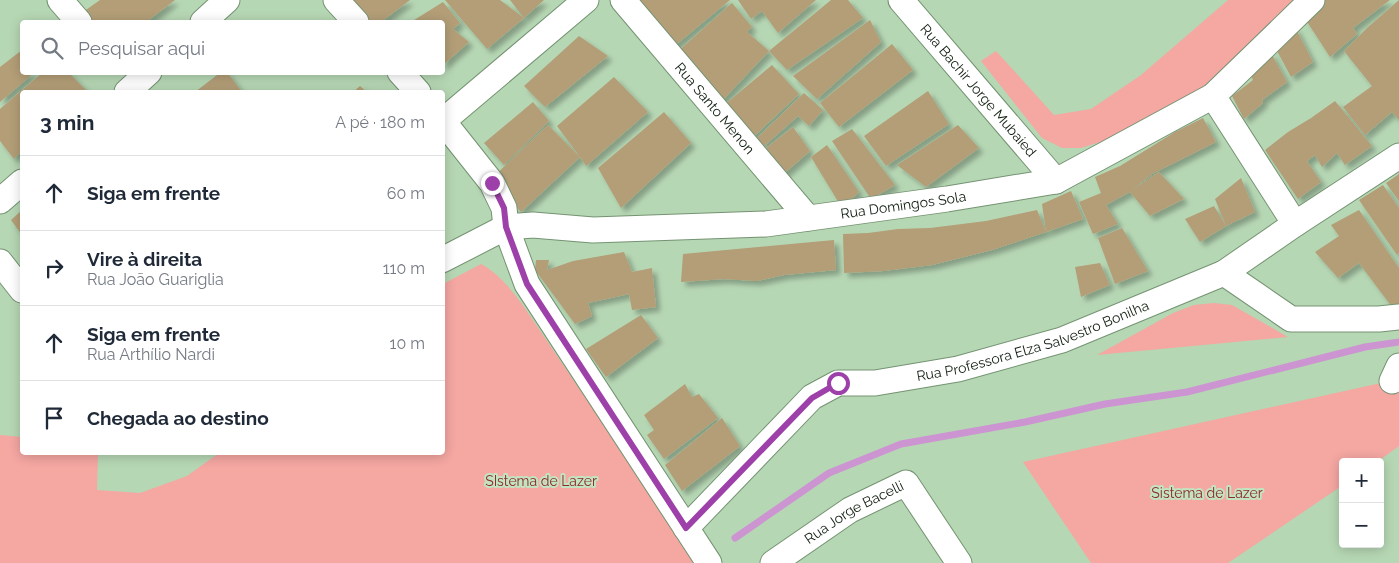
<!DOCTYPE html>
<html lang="pt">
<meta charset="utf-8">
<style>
:root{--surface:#fff;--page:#f6f6f7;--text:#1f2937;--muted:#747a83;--line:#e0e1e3}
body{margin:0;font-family:Raleway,sans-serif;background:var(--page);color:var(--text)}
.controls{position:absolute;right:15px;bottom:15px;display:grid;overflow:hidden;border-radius:5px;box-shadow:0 2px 12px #0003}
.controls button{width:45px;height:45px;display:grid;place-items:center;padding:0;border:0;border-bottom:1px solid var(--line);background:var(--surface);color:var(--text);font:25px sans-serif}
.stop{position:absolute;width:15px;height:15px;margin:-11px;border:4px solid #9e40a9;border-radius:50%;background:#fff}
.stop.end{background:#9e40a9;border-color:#fff;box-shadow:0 1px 5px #0008}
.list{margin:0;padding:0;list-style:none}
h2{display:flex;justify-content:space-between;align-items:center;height:65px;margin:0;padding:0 20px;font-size:21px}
h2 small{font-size:16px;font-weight:400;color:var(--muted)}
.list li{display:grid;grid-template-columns:32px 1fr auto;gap:15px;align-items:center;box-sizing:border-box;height:75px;padding:0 20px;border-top:1px solid var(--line)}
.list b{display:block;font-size:19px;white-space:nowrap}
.list p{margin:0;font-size:16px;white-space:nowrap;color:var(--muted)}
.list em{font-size:16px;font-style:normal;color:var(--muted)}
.icon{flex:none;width:28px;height:28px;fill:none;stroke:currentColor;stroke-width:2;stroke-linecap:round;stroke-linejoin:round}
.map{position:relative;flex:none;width:1399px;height:563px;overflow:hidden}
.search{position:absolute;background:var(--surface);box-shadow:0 2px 12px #0003;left:20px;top:20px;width:425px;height:55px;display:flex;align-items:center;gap:12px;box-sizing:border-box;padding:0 18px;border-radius:5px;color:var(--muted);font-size:19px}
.panel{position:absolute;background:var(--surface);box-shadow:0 2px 12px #0003;left:20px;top:90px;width:425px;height:365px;border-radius:5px}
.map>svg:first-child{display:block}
.green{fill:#f5a7a2}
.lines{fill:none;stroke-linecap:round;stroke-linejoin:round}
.stream{stroke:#cc95d1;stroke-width:7}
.building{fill:#b39e77;filter:url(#shadow)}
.minor-casing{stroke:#749372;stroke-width:27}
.minor{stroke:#fff;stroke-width:25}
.route{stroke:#9e40a9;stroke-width:6}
.labels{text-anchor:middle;stroke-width:4;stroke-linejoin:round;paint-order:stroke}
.street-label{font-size:14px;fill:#111d11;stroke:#c3e4c1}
.park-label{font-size:14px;fill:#8b282a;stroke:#c3e4c1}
</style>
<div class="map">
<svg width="1399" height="563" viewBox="0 0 1399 563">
<defs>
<filter id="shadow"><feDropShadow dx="4.5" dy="4.5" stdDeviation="2.5" flood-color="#0004"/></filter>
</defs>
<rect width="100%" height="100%" fill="#b6d7b4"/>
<!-- green -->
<path class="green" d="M1228,0H1298L1215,78L1167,113L1120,136L1081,148H1062L1042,138L981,61L996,51L1054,115L1091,109L1141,75Z
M481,264C499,274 510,288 522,304L674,529L694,563H0V435L22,437V452L98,453L97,490L140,493L187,476L219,453L442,452L443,284Z
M1214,303L1232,305L1288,337L1097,355L1173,313L1194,305Z
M1399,379V446L1377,462H1343V485L1228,563H1091L1023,462Z"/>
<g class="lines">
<!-- stream -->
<path class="stream" d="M735,538L829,473L901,444L1025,422L1105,404L1187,392L1365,347L1399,342"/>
</g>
<!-- building -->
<path class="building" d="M100,0H175L146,22H93L83,12Z
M351,0H410L381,22H369Z
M445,0H500L524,18L487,49Z
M510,0H544L524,18Z
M631,0H730L672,48Z
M738,0H816L778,33L762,11L751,19Z
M831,0H848L863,18L787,70L769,51Z
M1323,0H1390L1353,28L1357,34L1330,57L1304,17Z
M1399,0V120L1392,112L1365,135L1343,107L1372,86L1344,51L1368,27Z
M443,2L460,23L453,29L469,42L442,66V22H411Z
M732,3L752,27L747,32L769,51L719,104L676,53Z
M870,20L881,42L817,99L793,76Z
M1295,27L1313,62L1291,77L1275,47Z
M579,36L608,56L545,107L524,86Z
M892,44L913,70L839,127L820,103Z
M22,50V72H35L0,102V67Z
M1271,53L1287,82L1262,100L1263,103L1244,119L1232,96L1253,80L1249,71Z
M772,65L799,94L749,141L723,106Z
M43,72H68L88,92H22V151L14,159L0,141V109Z
M221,72H227L242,92H195Z
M614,77L648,112L586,166L580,157L521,212L492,178L548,125L580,157L557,126Z
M360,86L367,92H353Z
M928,91L949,124L886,166L864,136Z
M804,93L823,110L809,126L798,116L763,147L756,139Z
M1335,101L1372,146L1345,165L1337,153L1322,167L1315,155L1307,161L1321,182L1298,199L1265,150L1288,132L1311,118Z
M533,102L549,121L504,165L484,143Z
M664,112L691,143L621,208L598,168Z
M1203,118L1216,142L1152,174L1132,190L1159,172L1184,199L1150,216L1130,192L1106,205L1118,224L1093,234L1079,202L1101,193L1095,177L1120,166L1175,132Z
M958,125L979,148L926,187L897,165Z
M793,127L810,151L780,177L760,153Z
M852,129L895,185L871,199L832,141Z
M827,145L859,192L842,208L811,157Z
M1399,174V201L1386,183Z
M1241,178L1255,212L1226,226L1200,242L1185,219L1214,206L1226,226L1215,199Z
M1383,185L1399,208V253L1397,255L1359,200Z
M1071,191L1083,219L1046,232L1042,204Z
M22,210V235L11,220Z
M1037,210L1046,232L992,250L932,265L883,271L844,273L843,234L868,233L898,229L930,228L986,221Z
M1359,210L1399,268V303L1392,307L1359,263L1338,278L1315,252L1339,236L1331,225Z
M1122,228L1148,271L1115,284L1098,238Z
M834,240L836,270L784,275L757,281L724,279L681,282L683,254Z
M624,252L632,272L652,268L656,307L632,310L629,294L588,303L592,316L575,324L535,270L536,260H549L547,270L573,261Z
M1100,263L1110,285L1081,297L1075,267Z
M641,315L658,338L606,377L586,349Z
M685,384L692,397L699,394L718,418L664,459L647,435L654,430L644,415Z
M722,418L740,446L682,491L665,465Z"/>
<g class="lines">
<defs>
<g id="minor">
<path d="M60,0L79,22"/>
<path d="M336,0L356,22"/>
<path id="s1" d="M623,0L808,218"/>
<path id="s2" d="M901,0L1056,181"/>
<path d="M203,22L227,0"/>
<path d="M400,72L418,92"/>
<path d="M127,92L149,72"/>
<path d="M1213,96L1295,224"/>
<path d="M442,120L492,183L504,208L506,227L527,284L709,563"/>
<path d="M443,121L586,0"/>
<path d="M0,201L22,182"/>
<path id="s3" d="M442,260L506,227L533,225L593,230L766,224L947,199L1056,181L1213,96L1312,0"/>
<path d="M0,262L22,290"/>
<path d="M1224,273L1291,319H1379L1399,317"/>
<path d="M1392,381L1399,366"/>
<path id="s4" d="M686,528L812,397L838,383H875L958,369L1062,340L1224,273L1295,224L1399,156"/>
<path id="s5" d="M773,563L850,510L906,483L959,563"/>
</g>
</defs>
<!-- minor casing -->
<use href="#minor" class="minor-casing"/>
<!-- minor -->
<use href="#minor" class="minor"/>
</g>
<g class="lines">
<!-- route -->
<path class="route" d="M492,183L504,208L506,227L527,284L686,528L812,398L838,383"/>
</g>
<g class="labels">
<!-- street labels -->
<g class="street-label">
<text dy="5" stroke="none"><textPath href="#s2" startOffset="119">Rua Bachir Jorge Mubaied</textPath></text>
<text dy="5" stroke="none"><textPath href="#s1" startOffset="142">Rua Santo Menon</textPath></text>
<text dy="5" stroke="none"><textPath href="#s3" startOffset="471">Rua Domingos Sola</textPath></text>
<text dy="5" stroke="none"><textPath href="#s4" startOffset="412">Rua Professora Elza Salvestro Bonilha</textPath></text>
<text dy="5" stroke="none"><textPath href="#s5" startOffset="96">Rua Jorge Bacelli</textPath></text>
</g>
<!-- park labels -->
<g class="park-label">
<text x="541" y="486">SIstema de Lazer</text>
<text x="1207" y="498">Sistema de Lazer</text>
</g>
</g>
</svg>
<div class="controls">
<button>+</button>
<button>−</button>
</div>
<div class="stop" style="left:838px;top:383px"></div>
<div class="stop end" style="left:492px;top:183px"></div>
<div class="search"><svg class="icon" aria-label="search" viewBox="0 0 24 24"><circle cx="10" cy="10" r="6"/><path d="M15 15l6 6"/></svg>Pesquisar aqui</div>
<section class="panel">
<h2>3 min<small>A pé · 180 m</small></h2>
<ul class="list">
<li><svg class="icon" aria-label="ahead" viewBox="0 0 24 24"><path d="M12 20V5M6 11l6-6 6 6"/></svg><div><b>Siga em frente</b></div><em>60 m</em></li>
<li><svg class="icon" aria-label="right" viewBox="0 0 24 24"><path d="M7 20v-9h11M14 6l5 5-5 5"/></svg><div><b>Vire à direita</b><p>Rua João Guariglia</p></div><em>110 m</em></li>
<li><svg class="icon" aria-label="ahead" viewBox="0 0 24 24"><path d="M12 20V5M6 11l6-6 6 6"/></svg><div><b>Siga em frente</b><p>Rua Arthílio Nardi</p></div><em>10 m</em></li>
<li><svg class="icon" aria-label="arrive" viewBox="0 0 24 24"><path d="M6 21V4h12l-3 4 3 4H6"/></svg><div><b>Chegada ao destino</b></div></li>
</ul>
</section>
</div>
